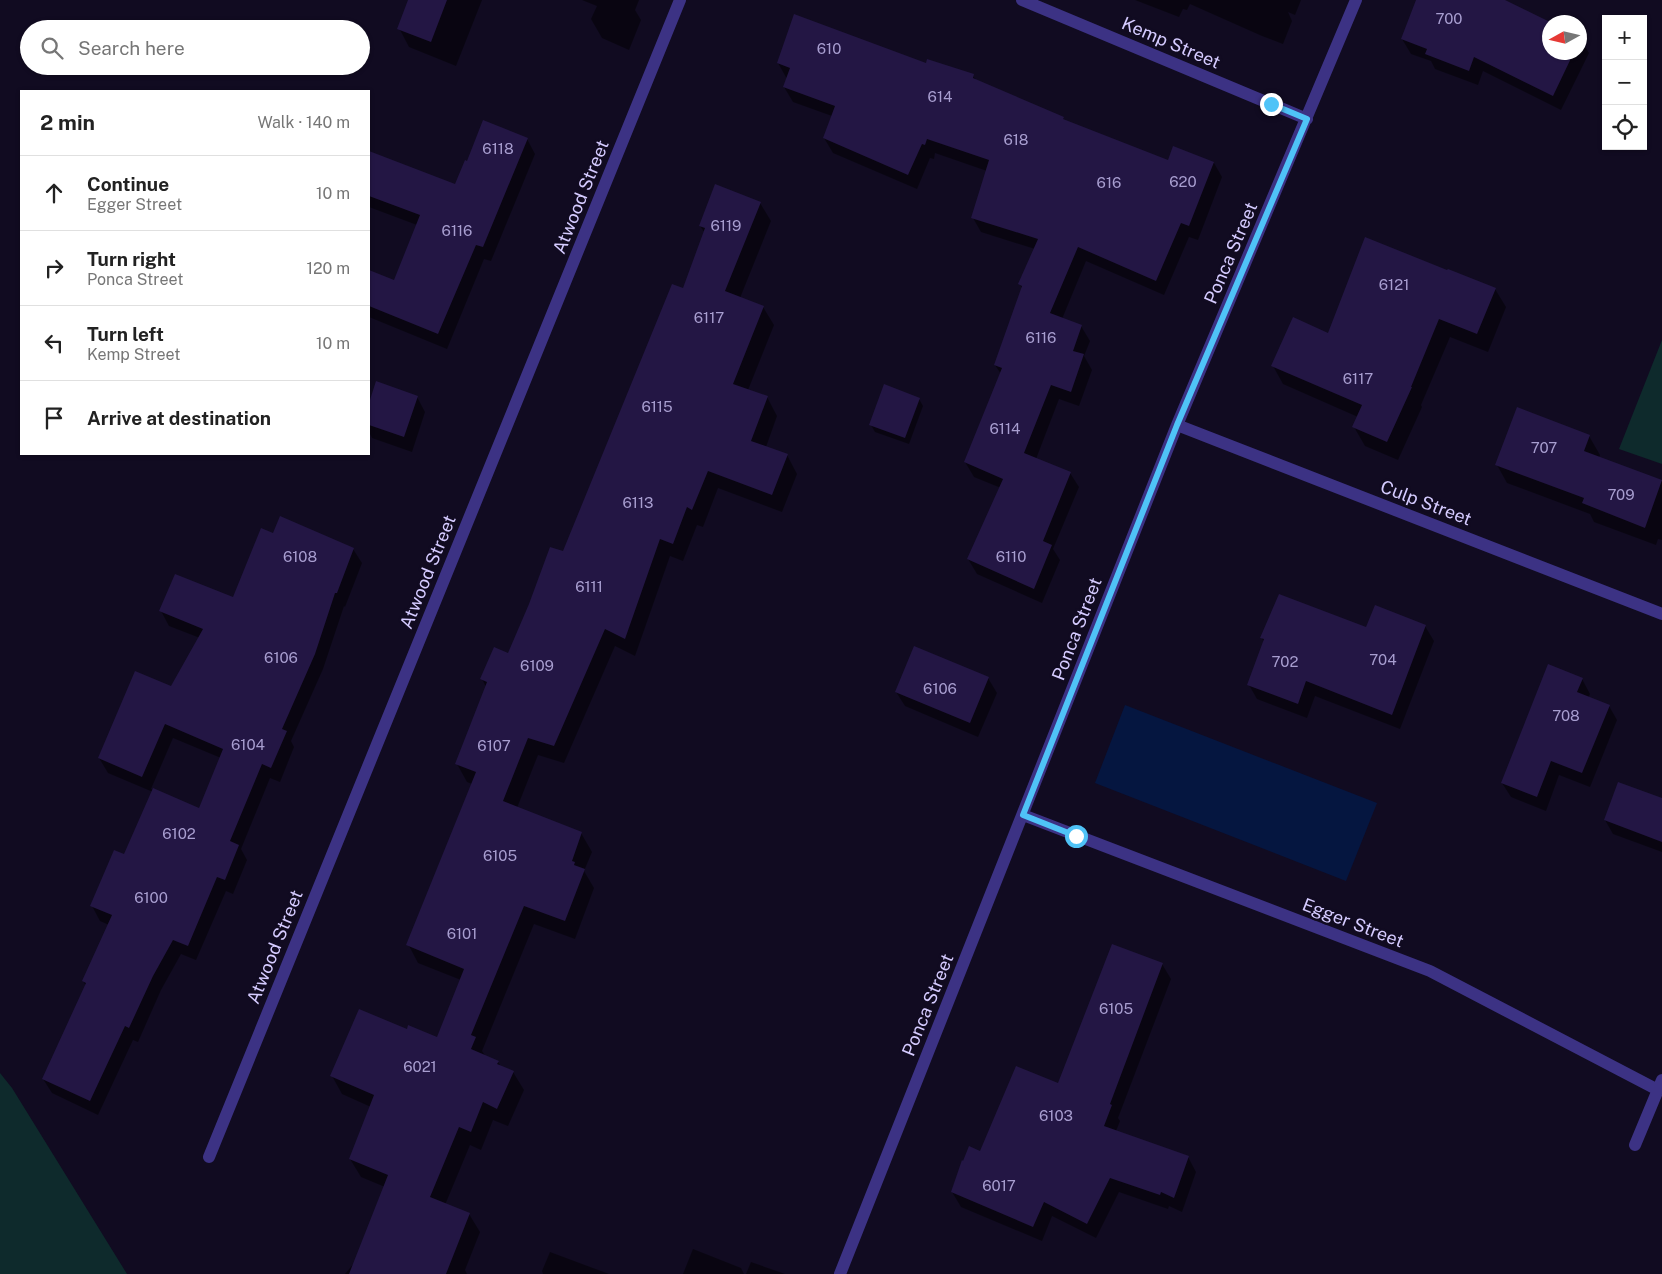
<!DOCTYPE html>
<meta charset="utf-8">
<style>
:root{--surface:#fff;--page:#f6f6f6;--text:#222;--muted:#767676;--line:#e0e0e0}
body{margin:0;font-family:"Public Sans",sans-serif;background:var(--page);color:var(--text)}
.controls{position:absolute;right:15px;top:15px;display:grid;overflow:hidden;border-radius:0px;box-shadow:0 1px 4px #0004}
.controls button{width:45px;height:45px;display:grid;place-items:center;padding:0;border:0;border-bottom:1px solid var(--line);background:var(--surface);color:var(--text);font:25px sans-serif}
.compass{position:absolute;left:1542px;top:15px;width:45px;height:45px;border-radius:50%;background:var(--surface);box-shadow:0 1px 4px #0004;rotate:262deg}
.stop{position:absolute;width:15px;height:15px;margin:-11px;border:4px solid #4fc3f7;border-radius:50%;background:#fff}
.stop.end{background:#4fc3f7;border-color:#fff;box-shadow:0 1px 5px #0008}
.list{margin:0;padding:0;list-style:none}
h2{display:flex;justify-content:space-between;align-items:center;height:65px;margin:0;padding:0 20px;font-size:21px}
h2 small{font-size:16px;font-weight:400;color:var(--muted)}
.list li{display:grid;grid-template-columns:32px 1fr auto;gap:15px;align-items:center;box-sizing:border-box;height:75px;padding:0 20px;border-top:1px solid var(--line)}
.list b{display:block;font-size:19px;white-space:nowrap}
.list p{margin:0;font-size:16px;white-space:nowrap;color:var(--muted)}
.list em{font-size:16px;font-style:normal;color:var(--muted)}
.icon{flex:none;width:28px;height:28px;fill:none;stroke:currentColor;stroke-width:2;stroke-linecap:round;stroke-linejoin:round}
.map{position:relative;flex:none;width:1662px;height:1274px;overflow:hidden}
.search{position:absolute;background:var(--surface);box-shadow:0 1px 4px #0004;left:20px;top:20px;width:350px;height:55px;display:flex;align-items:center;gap:12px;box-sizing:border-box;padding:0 18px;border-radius:28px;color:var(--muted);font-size:19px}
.panel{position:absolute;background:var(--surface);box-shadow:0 1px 4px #0004;left:20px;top:90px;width:350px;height:365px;border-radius:0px}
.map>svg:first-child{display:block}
.green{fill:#0e2a2c}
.water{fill:#051640}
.shadow{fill:#0007;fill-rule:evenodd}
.building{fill:#231644}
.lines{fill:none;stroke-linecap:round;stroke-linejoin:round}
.minor{stroke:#3c3284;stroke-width:12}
.route{stroke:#4fc3f7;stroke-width:6}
.labels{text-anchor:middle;stroke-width:5;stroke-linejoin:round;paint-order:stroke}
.number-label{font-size:15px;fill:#a89ed0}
.street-label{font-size:18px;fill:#d5cbff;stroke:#110b21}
</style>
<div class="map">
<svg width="1662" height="1274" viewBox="0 0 1662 1274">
<rect width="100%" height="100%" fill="#110b21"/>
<!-- green -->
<path class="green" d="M1662,340V464L1619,449Z
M0,1073L12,1088L127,1274H0Z"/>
<!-- water -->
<path class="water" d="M1125,705L1377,803L1346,881L1095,783Z"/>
<!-- shadow -->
<path class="shadow" d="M409,0H482L456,66L409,47L399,28Z
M582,0H639L635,10L641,20L629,50L602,38L591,19L597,6Z
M1135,0H1301L1295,15L1288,12L1292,21L1283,44L1262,36L1190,4L1187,10L1183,9L1179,17Z
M1417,0H1502L1550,52H1580V38L1589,53L1561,110L1483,71L1478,85L1435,69L1431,61L1411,54L1402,39Z
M778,63L926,64L973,76L976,80L1040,119L1168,162L1214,163L1222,177L1198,240L1189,237L1164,295L1086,261L1062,319L1081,326L1090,341L1084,356L1092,370L1079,406L1059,399L1036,459L1070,473L1079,487L1053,549L1060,560L1042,603L977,574L968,559L1001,488L974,477L965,462L1001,374L995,365L1022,289L1020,284L1035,249L981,232L973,218L987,171L935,153L934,159L930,158L917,189L833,153L824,138L832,116L793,102L784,87L787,79Z
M527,139L535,154L491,261L484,259L447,349L369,317V271L394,282L417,225L369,207V152L456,186Z
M760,203L771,221L740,298L763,307L774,325L748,390L767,397L777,416L766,447L787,455L797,474L782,512L718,488L703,527L697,525L683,561L670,556L635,656L615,646L564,763L538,755L517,808L581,833L592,852L584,871L594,888L575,939L534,924L482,1051L486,1057L498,1062L501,1067L513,1072L524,1090L508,1126L493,1120L481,1150L470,1145L445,1205L469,1214L480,1232L465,1270L467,1274H345L355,1262L385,1187L361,1177L350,1159L371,1107L342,1094L332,1076L407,1031L437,1039L461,980L418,963L408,944L472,784L467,782L457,764L486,687L482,679L508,654L564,553L683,289L705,233L700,226Z
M1448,272L1495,289L1506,307L1488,352L1450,337L1421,405L1422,407L1398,460L1365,446L1354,427L1358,417L1283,384L1273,366Z
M377,383L417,397L425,412L412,452L372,438L369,432V407Z
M919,399L923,406L909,444L875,432L871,425Z
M1589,436L1600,455L1599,458L1662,481V540L1658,539L1656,545L1594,522L1590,514L1507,483L1497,465Z
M274,534L353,549L362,563L345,607L344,606L323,669L291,741L294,747L280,782L270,778L241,849L247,860L233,894L226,891L196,960L181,954L161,990L138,1042L133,1040L98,1115L52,1093L43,1079L86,986L83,981L109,925L100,921L92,906L125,856L153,792L108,773L99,758L171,688L200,638L169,626L161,611L233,599ZM173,738L221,758L200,810L151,789Z
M1425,626L1434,641L1400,729L1315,696L1307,718L1257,699L1249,685L1264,643L1262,638L1367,628Z
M988,678L997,693L978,737L905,706L896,692Z
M1582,679L1590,694L1588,698L1609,706L1617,720L1590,787L1559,775L1546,811L1511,797L1502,783Z
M1662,799V852L1613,834L1605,820Z
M1162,964L1171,979L1118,1118L1120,1121L1116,1131L1188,1157L1196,1172L1182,1212L1169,1206L1168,1209L1119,1192L1096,1238L1052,1216L1042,1241L961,1207L952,1192L981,1153L1059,1085Z
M693,1249L741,1268L744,1274H683Z
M550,1252L609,1274H543L542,1271Z
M751,1262L785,1274H746Z"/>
<!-- building -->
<path class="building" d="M408,0H447L431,42L397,29Z
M1416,0H1505L1550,22V52H1574L1553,96L1474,57L1469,71L1425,54L1427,49L1401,39Z
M794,14L926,63L927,59L974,74L973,78L1064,117L1063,119L1168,160L1173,146L1214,162L1189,226L1181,223L1156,281L1078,247L1050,313L1082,325L1073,351L1084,354L1071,392L1051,385L1024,453L1071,472L1043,541L1052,545L1034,589L967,559L1003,479L964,462L1002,368L994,365L1022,286L1018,284L1038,239L971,218L989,160L927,139L925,145L922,144L908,175L823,138L835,106L783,87L790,68L777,63Z
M483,120L528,138L483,247L476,245L438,334L369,306V270L394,280L420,215L369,196V151L455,184L465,160L467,161Z
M715,184L761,202L725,291L764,306L733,384L768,396L751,441L788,454L772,495L708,471L692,510L687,507L673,544L660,539L625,639L605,629L554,746L528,738L503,801L582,832L572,861L575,862L574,865L585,869L565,921L524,906L471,1035L476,1037L471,1049L499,1061L497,1064L514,1071L497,1109L483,1102L471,1132L459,1127L430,1197L470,1213L446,1274H349L388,1175L349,1159L374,1095L330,1076L359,1009L407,1029L408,1025L437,1037L464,969L406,945L476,772L455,764L487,682L480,679L494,647L508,653L529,604L550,547L563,551L672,284L683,288L705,228L699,226Z
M1365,237L1447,270L1448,269L1496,288L1477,334L1439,319L1411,387H1412L1387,442L1352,427L1362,405L1271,366L1293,317L1328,333Z
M376,381L418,396L404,437L369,425V403Z
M884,384L920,398L905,438L869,425Z
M1517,407L1590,435L1584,451L1662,480L1645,528L1582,503L1584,498L1495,465Z
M280,516L354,548L337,593H335L315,654L282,729L287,731L271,768L262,764L230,841L239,845L225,880L217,877L188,946L173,940L153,976L129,1028L125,1026L90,1101L42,1079L86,983L82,981L112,915L90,906L114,850L124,854L153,788L199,808L223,749L165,724L142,777L98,758L135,671L171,686L203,629L159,611L175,574L233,597L261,528L273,533Z
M1279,594L1366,627L1375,605L1426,625L1392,715L1306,681L1298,704L1247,685L1264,639L1260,638Z
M914,646L989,677L970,723L895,692Z
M1548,664L1583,678L1577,692L1610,705L1582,773L1551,761L1537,797L1501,783Z
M1618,782L1662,798V842L1604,820Z
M1112,944L1163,963L1110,1104L1112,1105L1104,1126L1189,1156L1174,1198L1161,1192L1160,1195L1110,1178L1087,1224L1044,1202L1033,1227L951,1192L962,1160L963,1161L969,1146L980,1151L1016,1066L1058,1083Z"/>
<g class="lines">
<!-- minor -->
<path class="minor" d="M1022,0L1307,119
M1177,425L1662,614
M1023,815L1430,971L1658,1090
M1635,1145L1662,1080
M209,1157L680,0
M840,1274L1177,425L1356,0"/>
</g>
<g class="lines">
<!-- route -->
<path class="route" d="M1076,836L1023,815L1177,425L1307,119L1271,104"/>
</g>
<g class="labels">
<!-- number labels -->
<g class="number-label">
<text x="1449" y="24">700</text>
<text x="829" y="54">610</text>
<text x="940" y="102">614</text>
<text x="1016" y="145">618</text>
<text x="498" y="154">6118</text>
<text x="1183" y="187">620</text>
<text x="1109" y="188">616</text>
<text x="726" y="231">6119</text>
<text x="457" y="236">6116</text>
<text x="1394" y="290">6121</text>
<text x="709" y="323">6117</text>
<text x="1041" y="343">6116</text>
<text x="1358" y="384">6117</text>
<text x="657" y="412">6115</text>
<text x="1005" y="434">6114</text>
<text x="1544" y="453">707</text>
<text x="1621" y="500">709</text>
<text x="638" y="508">6113</text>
<text x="300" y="562">6108</text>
<text x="1011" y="562">6110</text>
<text x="589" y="592">6111</text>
<text x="281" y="663">6106</text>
<text x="1383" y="665">704</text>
<text x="1285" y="667">702</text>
<text x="537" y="671">6109</text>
<text x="940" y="694">6106</text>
<text x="1566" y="721">708</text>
<text x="248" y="750">6104</text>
<text x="494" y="751">6107</text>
<text x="179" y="839">6102</text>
<text x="500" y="861">6105</text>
<text x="151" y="903">6100</text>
<text x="462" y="939">6101</text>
<text x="1116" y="1014">6105</text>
<text x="420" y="1072">6021</text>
<text x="1056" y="1121">6103</text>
<text x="999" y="1191">6017</text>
</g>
<!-- street labels -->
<g class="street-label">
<text transform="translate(1171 43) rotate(23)" y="6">Kemp Street</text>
<text transform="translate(581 197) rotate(-68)" y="6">Atwood Street</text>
<text transform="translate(1231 253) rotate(-67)" y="6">Ponca Street</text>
<text transform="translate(1426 503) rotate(21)" y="6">Culp Street</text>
<text transform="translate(428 572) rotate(-68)" y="6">Atwood Street</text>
<text transform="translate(1077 629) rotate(-69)" y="6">Ponca Street</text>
<text transform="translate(1353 923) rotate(21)" y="6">Egger Street</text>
<text transform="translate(275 947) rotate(-68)" y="6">Atwood Street</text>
<text transform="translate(928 1005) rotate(-68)" y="6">Ponca Street</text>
</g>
</g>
</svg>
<div class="controls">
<button>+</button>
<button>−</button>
<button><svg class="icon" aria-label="locate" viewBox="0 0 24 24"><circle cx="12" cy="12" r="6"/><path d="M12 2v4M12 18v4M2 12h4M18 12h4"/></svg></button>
</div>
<svg class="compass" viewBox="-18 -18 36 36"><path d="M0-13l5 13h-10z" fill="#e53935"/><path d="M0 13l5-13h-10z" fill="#767676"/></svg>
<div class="stop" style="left:1076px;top:836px"></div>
<div class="stop end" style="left:1271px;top:104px"></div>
<div class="search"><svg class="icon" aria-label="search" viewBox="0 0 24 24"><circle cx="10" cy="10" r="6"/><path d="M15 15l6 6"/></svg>Search here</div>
<section class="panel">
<h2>2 min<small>Walk · 140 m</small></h2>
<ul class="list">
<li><svg class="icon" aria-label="ahead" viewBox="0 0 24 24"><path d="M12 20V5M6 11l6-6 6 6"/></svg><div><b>Continue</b><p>Egger Street</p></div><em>10 m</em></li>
<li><svg class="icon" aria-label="right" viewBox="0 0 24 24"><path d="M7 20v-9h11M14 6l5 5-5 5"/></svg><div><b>Turn right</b><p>Ponca Street</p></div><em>120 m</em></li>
<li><svg class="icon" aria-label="left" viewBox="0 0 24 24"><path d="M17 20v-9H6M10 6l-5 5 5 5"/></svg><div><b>Turn left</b><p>Kemp Street</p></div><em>10 m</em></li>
<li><svg class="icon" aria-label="arrive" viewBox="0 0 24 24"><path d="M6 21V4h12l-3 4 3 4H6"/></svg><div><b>Arrive at destination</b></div></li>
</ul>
</section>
</div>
